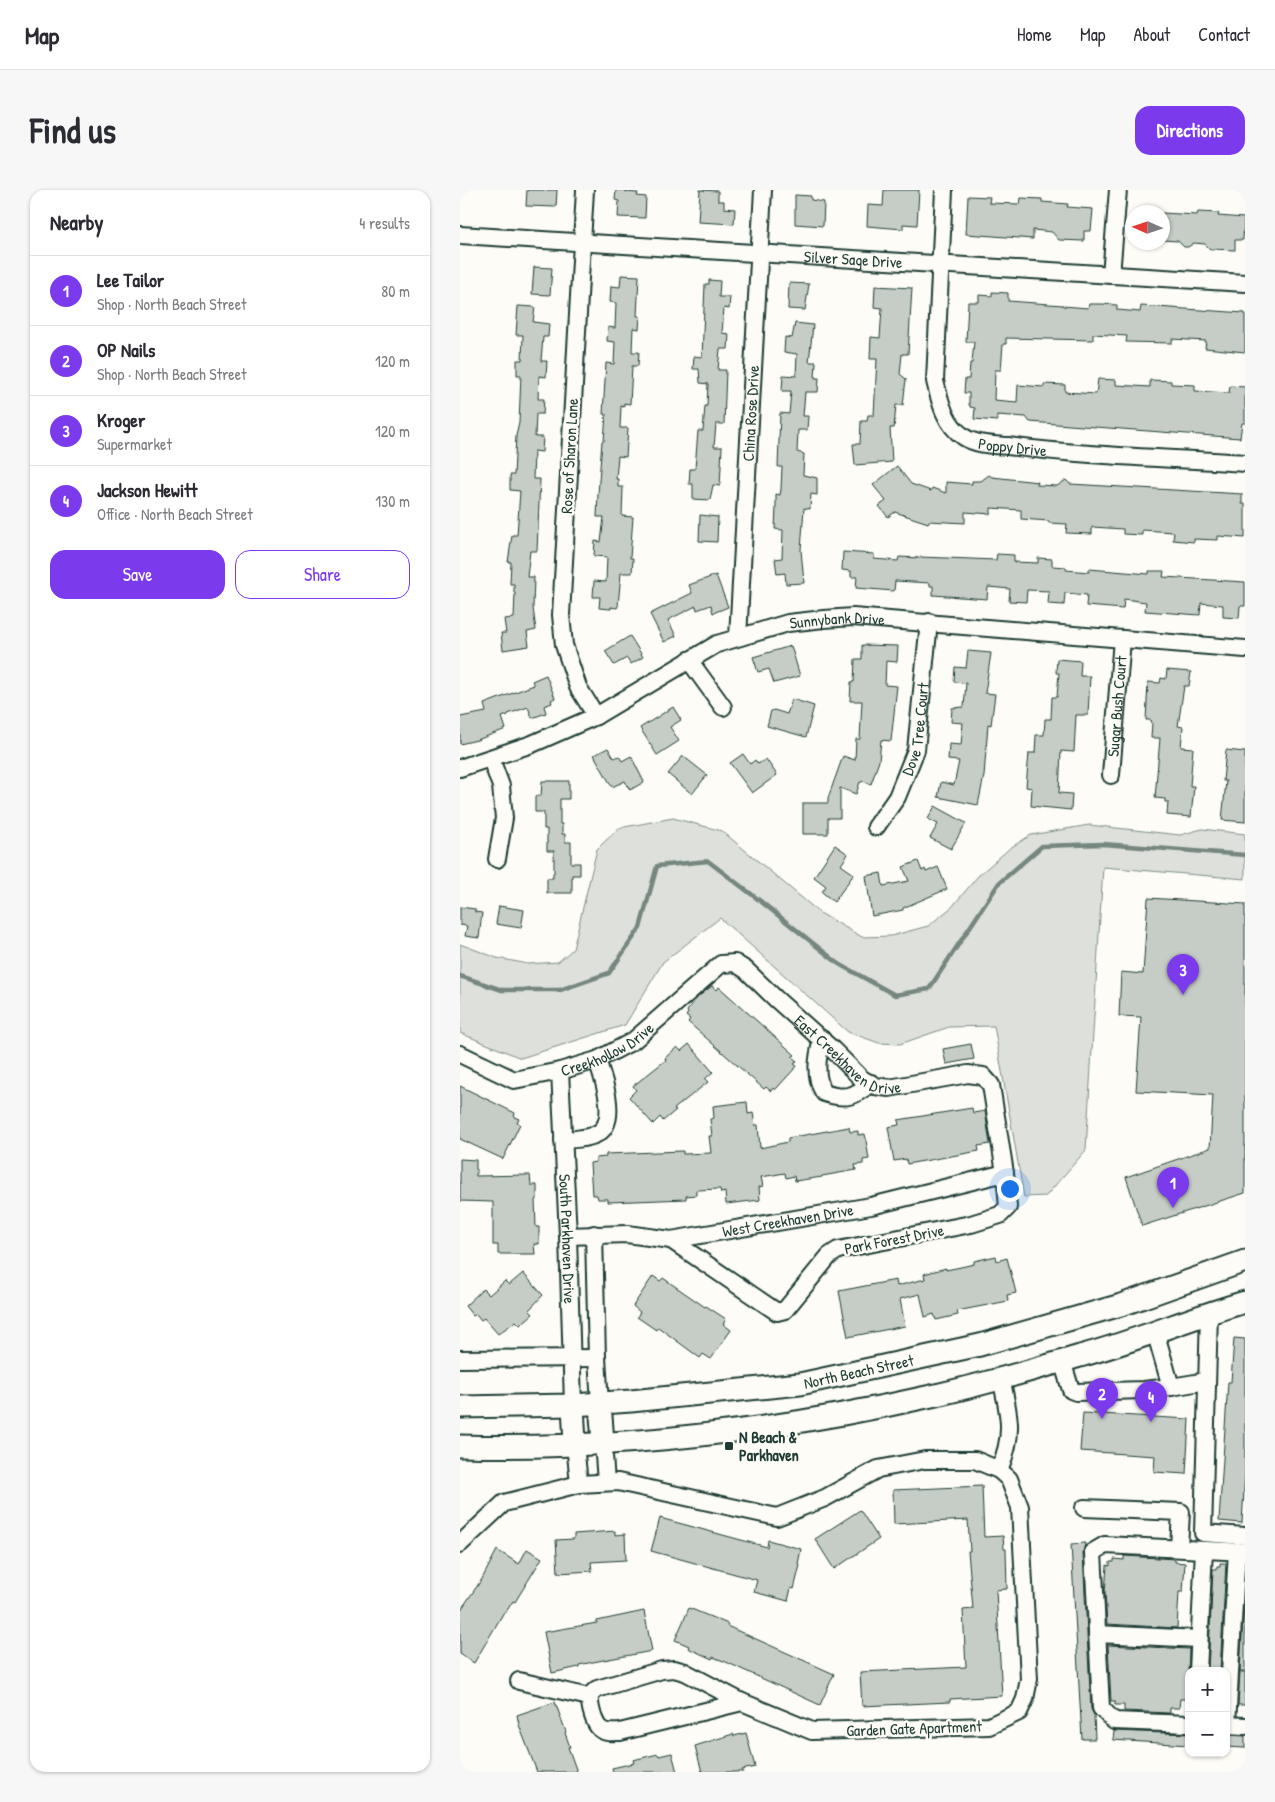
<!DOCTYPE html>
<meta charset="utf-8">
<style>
:root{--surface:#fff;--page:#f7f7f7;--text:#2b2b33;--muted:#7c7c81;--line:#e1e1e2;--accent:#7c3aed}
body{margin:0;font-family:"Patrick Hand",sans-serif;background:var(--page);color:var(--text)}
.controls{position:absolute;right:15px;bottom:15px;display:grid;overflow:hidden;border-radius:10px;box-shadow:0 1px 4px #0004}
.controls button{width:45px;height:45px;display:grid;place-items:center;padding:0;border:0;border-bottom:1px solid var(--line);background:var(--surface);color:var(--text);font:25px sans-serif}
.compass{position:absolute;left:665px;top:15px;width:45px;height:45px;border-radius:50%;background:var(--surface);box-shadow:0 1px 4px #0004;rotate:273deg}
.you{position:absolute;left:549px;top:998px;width:18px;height:18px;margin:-12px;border:4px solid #fff;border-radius:50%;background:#1a73e8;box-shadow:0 0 0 8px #1a73e833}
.badge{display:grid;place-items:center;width:32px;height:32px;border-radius:50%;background:var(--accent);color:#fff;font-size:16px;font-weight:700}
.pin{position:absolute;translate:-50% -41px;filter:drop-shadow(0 1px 2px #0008)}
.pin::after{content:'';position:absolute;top:26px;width:18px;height:15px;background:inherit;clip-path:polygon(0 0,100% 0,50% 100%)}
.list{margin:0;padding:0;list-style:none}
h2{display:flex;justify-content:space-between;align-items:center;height:65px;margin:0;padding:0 20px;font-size:21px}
h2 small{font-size:16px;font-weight:400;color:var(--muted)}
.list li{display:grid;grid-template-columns:32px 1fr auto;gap:15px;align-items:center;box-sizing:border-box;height:70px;padding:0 20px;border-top:1px solid var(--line)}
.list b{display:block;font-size:19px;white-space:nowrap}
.list p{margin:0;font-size:16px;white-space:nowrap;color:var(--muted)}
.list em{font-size:16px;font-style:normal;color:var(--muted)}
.actions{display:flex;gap:10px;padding:15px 20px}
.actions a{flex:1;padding:11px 0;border:1px solid var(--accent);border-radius:15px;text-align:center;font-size:18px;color:var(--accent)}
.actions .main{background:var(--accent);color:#fff}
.map{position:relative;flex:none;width:785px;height:1582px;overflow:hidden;border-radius:15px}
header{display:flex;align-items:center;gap:30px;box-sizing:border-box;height:70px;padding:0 25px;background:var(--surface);border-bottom:1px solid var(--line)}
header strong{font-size:24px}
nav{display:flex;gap:28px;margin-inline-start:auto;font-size:18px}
.intro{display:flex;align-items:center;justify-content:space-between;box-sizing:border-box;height:120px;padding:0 30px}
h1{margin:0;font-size:35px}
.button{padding:12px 22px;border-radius:15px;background:var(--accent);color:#fff;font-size:18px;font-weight:700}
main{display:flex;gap:30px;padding:0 30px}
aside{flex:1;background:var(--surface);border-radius:15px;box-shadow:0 1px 4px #0004}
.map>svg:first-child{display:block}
.green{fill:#dde0db;stroke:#7e8e88}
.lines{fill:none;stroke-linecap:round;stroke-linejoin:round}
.stream{stroke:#75877f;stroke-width:4.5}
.building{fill:#c6cdc7;stroke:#1f3d34}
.minor-casing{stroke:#1f3d34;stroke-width:20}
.major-casing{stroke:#1f3d34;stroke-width:25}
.minor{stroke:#fdfcf7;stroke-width:16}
.major{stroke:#fdfcf7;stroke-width:21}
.poi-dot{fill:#1f3d34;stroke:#fdfcf7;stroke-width:2}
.labels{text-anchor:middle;stroke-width:5;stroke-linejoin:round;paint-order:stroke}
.street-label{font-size:16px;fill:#1f3d34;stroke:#fdfcf7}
.poi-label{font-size:16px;font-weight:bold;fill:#1f3d34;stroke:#fdfcf7;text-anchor:start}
</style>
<header>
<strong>Map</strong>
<nav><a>Home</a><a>Map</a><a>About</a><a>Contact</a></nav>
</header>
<div class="intro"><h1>Find us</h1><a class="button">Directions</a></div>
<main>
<aside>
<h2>Nearby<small>4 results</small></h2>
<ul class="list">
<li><span class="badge">1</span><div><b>Lee Tailor</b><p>Shop · North Beach Street</p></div><em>80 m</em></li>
<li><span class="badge">2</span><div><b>OP Nails</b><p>Shop · North Beach Street</p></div><em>120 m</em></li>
<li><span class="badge">3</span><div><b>Kroger</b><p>Supermarket</p></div><em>120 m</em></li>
<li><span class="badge">4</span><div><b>Jackson Hewitt</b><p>Office · North Beach Street</p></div><em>130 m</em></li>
</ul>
<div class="actions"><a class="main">Save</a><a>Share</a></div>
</aside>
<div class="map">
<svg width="785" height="1582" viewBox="0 0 785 1582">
<rect width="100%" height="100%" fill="#fdfcf7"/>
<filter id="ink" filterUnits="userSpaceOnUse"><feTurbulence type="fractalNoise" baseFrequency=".02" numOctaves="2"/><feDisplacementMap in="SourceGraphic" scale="10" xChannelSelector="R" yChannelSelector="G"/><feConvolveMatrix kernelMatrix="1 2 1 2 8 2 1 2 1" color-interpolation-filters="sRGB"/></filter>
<g filter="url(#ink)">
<!-- green -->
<path class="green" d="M213,628L262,641L360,723L402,747L431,746L468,736L492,717L518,686L550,658L571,645L629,635L720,645L742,639L785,644V689L643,677L626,960L586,1006L564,1007L534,836L489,837L440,854L419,853L388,842L260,728L203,772L165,835L61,868L0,843V754L37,768L68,774L98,772L113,759L137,659L159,638Z"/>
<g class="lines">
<!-- stream -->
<path class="stream" d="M0,786L42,800H100L149,783L180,738L197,676L248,671L299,710L379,774L435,805L469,799L539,693L582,656L643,654L785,665"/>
</g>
<!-- building -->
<path class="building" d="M67,0H97L96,17L66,16Z
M156,0H166V2L178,3L177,6L186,7L185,28L158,27L159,11L155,10Z
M240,0L258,1V11H264V18L275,19L274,34L238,32Z
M424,0H459L457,35L443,34V39L407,36L408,15L423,16Z
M335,5L351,6V10L364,12L363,36L335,34Z
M508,6L530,7L529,13L560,14L561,8L582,9V12L608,14L607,17L633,19L631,41H624V51L599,50L592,42L573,40V49L506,44Z
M738,22L759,23L758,26L784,28L783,50H775V60L750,59L745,54L734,53L728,57H724L718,51L702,50V23L737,25Z
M74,77L92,78L90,105L72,104Z
M161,85L179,86L177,126H180L179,139L173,138L172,162H179L178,176H172L170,214L164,213V217L161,216L160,238H168L166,267L158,266L156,289H158V297H163L162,326L173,327L170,368H173L172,383H161L158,416L157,418L151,417V419L139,418L140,407H133L134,391L146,392L147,367L134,366L135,351L141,352L144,327H137L138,304L142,251H144L146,224H143L146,173L154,174L155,152L147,151L148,137L155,138L156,113L150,112L151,96L160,97Z
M249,90L260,91L259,107H270L269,119L264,118L262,143L269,144L268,159H260L258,180H266L264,234H256L254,257H262L260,296L253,295L250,310L233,309V294H229L230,279H235L238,241H243L245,216H247L248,194L240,193L239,179H233L234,166L242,167L245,94H249Z
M329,93L349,94L345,120L328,119Z
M415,96L452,98L448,164H442L440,184L446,189L443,215H436L434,238H430L432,272L395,275L393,254H400L401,231H407L408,225H414L417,169H410L411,147L420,148L422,118L414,117Z
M532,102L548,103V111L603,115V116L628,118L629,114H642L657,115V120L680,122L681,116L785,123V162L745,158L746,151L712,149V153L666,152L667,146L633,144V150L546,148V154H543L541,180H535L534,210L557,212L558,195L584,197V194L605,195V202L636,204L638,189L656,190V195L690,197V190L711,191V194L735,195V201L769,203L770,196L785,197V233H782L780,248L570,232L566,227L537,225V231L514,229L515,218L510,217V215H509V203H504L505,189H509L510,173H512L514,152H506L508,112H519V105L532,106Z
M58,116L75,117L73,132L89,134L88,147H83L81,171H87L86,187L79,186L78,209H84L83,224H76L75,247H83L82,262L74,261L73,289H80L77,361H70L67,387H74L73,418L76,440L67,442L69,456L43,460L41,443H46L44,429L54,428L55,403H54V394H50L51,372H48L52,345H57L60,301L50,300V285H54L56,246L59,233L61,185H57V170H62L63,145H56Z
M335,133L353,135L349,172H356L355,188H359L358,202H345L343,226H348L347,240H338L337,262L344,264L343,285L357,288V305L351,304L350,319L344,318L341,360L344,393L326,394L325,383L317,384L315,369L322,368L323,340L315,339L316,317V304L320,305L321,299L322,277H318L320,223L329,224L331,201H322L323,185L336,186L337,164L324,162L325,147L332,148Z
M437,276L451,294L471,301L472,298L486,303V292L512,294V291H521L529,285L532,287L578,292L577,295L597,296L606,290L610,294L782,304V314H785V348L758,346V350L734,349V352L713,350L714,342L682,340V345L663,344V339L632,337V344L606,343L607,334L589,333V331L561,329V320L531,318V324L505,322V333L469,331L468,333L435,322L428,327L419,316L426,311L413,295Z
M240,325L258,327L257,352L239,351Z
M383,362L414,364V369L438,371L439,367L460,368V367L536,370L537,364L554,365V372L578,373V368L592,369V376L606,377V380L629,382V379L689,384V381H704L703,387L785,392V416H780L779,428L763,427V415L741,413L740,425L685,421L686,412L664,409L663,419L626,416L627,405L605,403L604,415L588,414L589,401L567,400L566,412L549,411L550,399L528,397L527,409L473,405V396H470V393L435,391L434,401L396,398L397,387H391V381L382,380Z
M256,385L268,417L253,423L251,415L237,420L236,416L208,430L216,446L204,452L190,424L232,403L229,395Z
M170,446L183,467L171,474L167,468L154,475L145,461Z
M402,455L438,456L437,472L426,471L425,495L437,496L431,551L421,550L419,571L411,594L403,591L402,592H400L396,604L380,598V628H368V644H343V613H368V608L383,566L395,570L396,549H400L402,511H390L391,492H394L395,469H402Z
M331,456L340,486L314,493L309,479L298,482L293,467Z
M508,461L531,463L525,503L535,504L531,535L528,534L524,586L518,615L478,607L481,592L494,595L499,571L488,570L489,554L501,555L503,533L491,532L492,518L504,517L506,493L494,492L495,477L506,478Z
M597,469L621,471L620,486H630L628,525H616L614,562L601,561L599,603L612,604L611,620L571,616L572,598L566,597L569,563H575L576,545H584L585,529H591L592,507H597L599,483H596Z
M707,480L731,482L729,496H724L718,536L723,537L721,557L733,558L730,596H734L731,627L707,625L708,612H705V609L695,608L700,548H691L692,533L691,530H686L688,492L700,493L701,488L706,489Z
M86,485L95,508L91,510L92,513L84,516L86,523L72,528L68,517L48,524V525L42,527L46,539L17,550L0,554V527L26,522L24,514L74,495L72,491Z
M332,509L354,516L346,547L307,536L311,521L314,520L327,524Z
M213,517L221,530L210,537L219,551L197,565L180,538Z
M148,558L154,568L159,566L162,571L171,566L184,592L170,600L165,591L152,597L134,565Z
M766,560L785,562V632L762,630L766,591H763Z
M283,564L290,574L295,570L298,574L306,569L317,585L292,603L270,573Z
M223,566L247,585L232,604L208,584Z
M82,591H109V609H100V634H102V644H105V652H111V673H120V685H112V703H87V688H93V683H94V661H87V639H84V622H75V606H81Z
M475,616L506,633L491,659L470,648L478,634L468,629Z
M375,655L388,664L381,675L394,684L374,712L362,702L366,696L354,687Z
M458,671L462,681L465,679L466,682L478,677L487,699L443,718V720L412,726L406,686L421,683L423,696L449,691L443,677Z
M688,708L785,714V1003L682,1036L666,987L750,958L753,905L676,901L681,827L659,826L661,782L683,784Z
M39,716L64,720L61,738L36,734Z
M0,717L15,719V722L22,723L19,748L5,746L7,736L0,735Z
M252,796L257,800L259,797L335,865L332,867L337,871L334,874L337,876L315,900L313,898L311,901L306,897L304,899L228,832L230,829L226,826L228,823L227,821L238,807Z
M229,854L253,882L245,889L248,892L214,919L216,920L203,931L200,927L193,934L169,907L176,900L173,896L206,870L205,868L217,857L221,861Z
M511,854L514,869L486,874L483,859Z
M0,896L55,923L54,927L59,929L57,932L60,934L43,969L0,949Z
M287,912L288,924L293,923L295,935H298L300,958L328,952V948L389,937L390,942L398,941V945L405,944L409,969L403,970V974L395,975L396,980L362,986V987L335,991L334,986L326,988L325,983L301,987L303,996L299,997L300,1010L266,1014L265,1002L261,1003L260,999L236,1000V1005L226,1006V1009L148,1012V1009H138L137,1005H132L130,973L136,972V968L146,967V964L223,961V964L251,963L249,946H252L250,929L254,928L253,916Z
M512,918L513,923L525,921L530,954L518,956L519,961L497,965L447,974L446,969L434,971L428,937L439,935L438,930Z
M0,969L16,970V986L70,985L71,995H77V1010H75L76,1037H79V1054H74L75,1064H38V1055H33V1012L0,1011Z
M536,1066L537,1071L547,1068L553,1091L556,1103L547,1105L548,1111L497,1121L498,1125L476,1130L474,1124L465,1127L460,1104L440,1109L445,1136L388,1147L379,1101L436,1090L437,1096L465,1089L464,1084L486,1078V1080L501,1077L514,1074V1071Z
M63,1083L83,1105L69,1120L73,1124L60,1135L56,1131L38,1144L24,1128L21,1130L16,1124L13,1126L5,1116L23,1099L29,1105L45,1091L49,1095Z
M193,1086L200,1091L203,1088L245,1117L246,1116L266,1129L263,1134L271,1140L251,1169L243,1164L240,1168L198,1137L196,1140L177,1127L180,1122L173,1116Z
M774,1148L785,1149V1282L782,1333L759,1331L768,1192H771Z
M623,1223L729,1229L726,1284L694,1282L695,1266L620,1261Z
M522,1296L524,1347L543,1346L544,1359H546L547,1399L536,1400L542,1506L490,1509V1512L402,1516L400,1482L506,1477L503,1420L513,1419L508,1361H510L508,1330L434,1334L433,1300Z
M400,1320L419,1349L374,1379L355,1349Z
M200,1328L307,1357L308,1350L341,1359L338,1374L340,1375L334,1399L331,1398L328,1411L294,1402L297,1390L191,1361Z
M155,1341V1345L165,1344L166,1370L131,1372L132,1381L98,1383L96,1350L114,1349V1344Z
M625,1353L623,1363L627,1444L631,1519L634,1525L635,1549H622L611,1354Z
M67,1359L82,1368L55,1412L53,1411L46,1422H44L14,1473L0,1464V1421L22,1389L37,1360L59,1374Z
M664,1366L715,1369V1372L725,1373L723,1402H719L717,1438L647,1434L645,1403L647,1375L650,1376V1372H654V1369L664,1370Z
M760,1373H766L760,1481H748L753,1379H757V1376H760Z
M785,1396V1481H780Z
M229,1418L268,1434L267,1436L374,1484L360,1515L266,1472L253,1467L252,1469L228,1458L229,1456L215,1450Z
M184,1421L192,1461L133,1472L119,1475V1477L92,1483L84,1442L137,1433V1431Z
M648,1455L729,1459L727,1509H720L719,1518H710V1523L664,1521V1515H655V1511H651Z
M780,1482H785V1515H778Z
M95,1512L106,1542L105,1543L110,1557H108L117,1582H77L59,1535L57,1525Z
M654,1541L729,1544V1555L653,1550Z
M286,1543L295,1577L282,1580L283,1582H242L235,1556L273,1544L274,1546Z
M766,1545L785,1546V1558L766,1557Z
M212,1563L217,1582H153L152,1578L174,1573L173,1570L198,1564L199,1566Z"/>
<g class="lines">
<defs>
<g id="minor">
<path d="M125,0L101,425L104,455L118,497L136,526"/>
<path id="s1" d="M484,0L475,191C480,212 485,234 504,247C516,255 535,255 548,256C626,266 707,268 785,273"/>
<path id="s2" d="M0,45L785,93"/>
<path d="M651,85L658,0"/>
<path id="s3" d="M278,447L303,0"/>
<path d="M229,470L263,517"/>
<path d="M31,569L41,596L44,628L37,669"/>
<path id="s4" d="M0,578L72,554L136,526L257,454L328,433L364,429L393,427L785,459"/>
<path id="s5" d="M651,585L662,449"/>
<path id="s6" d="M416,637L437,607L456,560L469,432"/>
<path d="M362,849C357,868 354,886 364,903C386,910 394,907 411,893"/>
<path id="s7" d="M0,864L54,890L100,881L137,870L173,851L261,774L275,773L286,780L316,809L373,860L402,889L415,896L429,898L508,884L523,886L531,895L545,983L548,1017L540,1025L511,1034L378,1060L369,1066L325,1120L317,1122L211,1050"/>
<path id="s8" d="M100,881L108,1046L113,1215"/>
<path d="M103,950C114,949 132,949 141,941C157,927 143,887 137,870"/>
<path d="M134,1044L137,1168L140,1213"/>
<path id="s9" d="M108,1046L167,1044L211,1050L411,1016L545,983"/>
<path d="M749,1123L743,1343L785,1346"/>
<path d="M695,1141L711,1197L747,1191"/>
<path d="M0,1169L137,1168"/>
<path d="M602,1171L611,1200L616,1202L684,1200L711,1197"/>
<path d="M143,1252L146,1292"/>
<path d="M115,1254L119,1294"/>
<path d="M539,1280C555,1244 549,1224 541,1188"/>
<path d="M624,1318L721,1322L719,1358"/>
<path d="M0,1354L44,1313L119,1294L158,1292L317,1327L365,1308L418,1279L465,1270H515L539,1280L549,1289L560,1317L569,1489L565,1509L559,1522L529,1536L352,1541L282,1512"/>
<path d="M637,1444L739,1449"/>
<path d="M214,1479L225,1482L282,1512L160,1542C155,1542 148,1543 144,1541C134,1538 129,1515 130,1505L137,1499L202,1480Z"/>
<path d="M738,1481L744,1360"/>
<path d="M59,1491L129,1507"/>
<path d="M729,1534L654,1531L641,1518L633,1362L645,1355L785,1362"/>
<path d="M766,1535L785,1536"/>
<path d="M767,1535L777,1361"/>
</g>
<g id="major">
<path d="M140,1213L143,1252"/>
<path d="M113,1215L115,1254"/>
<path id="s10" d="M0,1217L113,1215L171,1211L340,1194L520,1155L661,1115L785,1071"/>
<path d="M0,1256C159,1260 321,1240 476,1205C524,1194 573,1180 620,1166C676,1151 729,1128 785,1112"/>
</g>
</defs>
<!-- minor casing -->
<use href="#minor" class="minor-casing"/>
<!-- major casing -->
<use href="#major" class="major-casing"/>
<!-- minor -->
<use href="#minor" class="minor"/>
<!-- major -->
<use href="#major" class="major"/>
</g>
</g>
<!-- markers -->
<rect class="poi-dot" x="264" y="1251" width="10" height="10" rx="2.5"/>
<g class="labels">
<!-- street labels -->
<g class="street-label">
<text dy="6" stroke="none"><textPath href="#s2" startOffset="394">Silver Sage Drive</textPath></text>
<text dy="6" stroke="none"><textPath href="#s3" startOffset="224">China Rose Drive</textPath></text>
<text dy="6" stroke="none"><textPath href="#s1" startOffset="306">Poppy Drive</textPath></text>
<text transform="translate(109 266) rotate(-87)" y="6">Rose of Sharon Lane</text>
<text dy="6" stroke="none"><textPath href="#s4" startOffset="410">Sunnybank Drive</textPath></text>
<text dy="6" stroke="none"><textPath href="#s5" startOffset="69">Sugar Bush Court</textPath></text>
<text dy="6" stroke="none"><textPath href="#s6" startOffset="108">Dove Tree Court</textPath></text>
<text dy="6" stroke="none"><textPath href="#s7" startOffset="159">Creekhollow Drive</textPath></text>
<text dy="6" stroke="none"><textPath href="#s7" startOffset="465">East Creekhaven Drive</textPath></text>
<text dy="6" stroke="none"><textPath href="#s9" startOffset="222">West Creekhaven Drive</textPath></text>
<text dy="6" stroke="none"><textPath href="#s8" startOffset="168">South Parkhaven Drive</textPath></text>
<text transform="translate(434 1049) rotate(-11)" y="6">Park Forest Drive</text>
<text dy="6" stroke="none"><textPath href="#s10" startOffset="401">North Beach Street</textPath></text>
<text transform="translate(454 1538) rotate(-2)" y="6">Garden Gate Apartment</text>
</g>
<!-- poi labels -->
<g class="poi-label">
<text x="279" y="1253">N Beach &amp;<tspan x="279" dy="18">Parkhaven</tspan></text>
</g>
</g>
</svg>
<div class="controls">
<button>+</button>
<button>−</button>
</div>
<svg class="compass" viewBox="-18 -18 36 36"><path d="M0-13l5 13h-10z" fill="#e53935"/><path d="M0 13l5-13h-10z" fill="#7c7c81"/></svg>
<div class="you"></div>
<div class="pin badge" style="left:713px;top:1018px">1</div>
<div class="pin badge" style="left:642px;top:1229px">2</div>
<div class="pin badge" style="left:723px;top:805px">3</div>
<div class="pin badge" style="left:691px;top:1232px">4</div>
</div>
</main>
